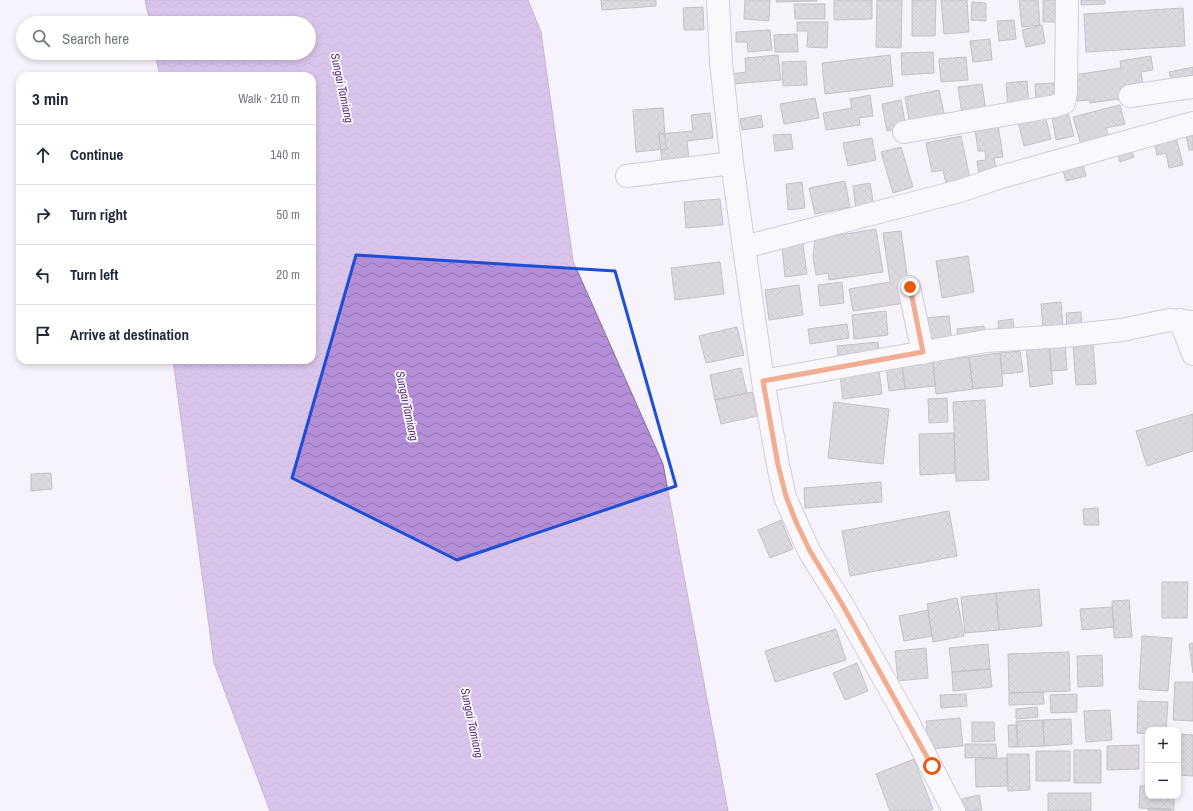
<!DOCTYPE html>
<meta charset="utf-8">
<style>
:root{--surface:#fff;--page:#f6f6f7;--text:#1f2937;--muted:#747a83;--line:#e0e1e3}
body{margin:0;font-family:"Archivo Narrow",sans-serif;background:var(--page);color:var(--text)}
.controls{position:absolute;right:12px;bottom:12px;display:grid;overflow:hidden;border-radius:8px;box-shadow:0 2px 6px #0003}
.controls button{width:36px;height:36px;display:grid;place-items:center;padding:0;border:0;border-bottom:1px solid var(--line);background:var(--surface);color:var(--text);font:20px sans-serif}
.stop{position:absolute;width:12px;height:12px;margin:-9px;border:3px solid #ea580c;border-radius:50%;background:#fff}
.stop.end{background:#ea580c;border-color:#fff;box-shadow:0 1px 4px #0008}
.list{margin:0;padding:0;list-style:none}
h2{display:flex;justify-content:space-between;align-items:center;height:52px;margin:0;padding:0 16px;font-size:17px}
h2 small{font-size:13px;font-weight:400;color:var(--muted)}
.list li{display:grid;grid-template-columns:26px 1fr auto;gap:12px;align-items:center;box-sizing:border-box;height:60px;padding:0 16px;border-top:1px solid var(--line)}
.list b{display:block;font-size:15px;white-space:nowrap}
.list em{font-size:13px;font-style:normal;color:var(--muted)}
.icon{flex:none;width:22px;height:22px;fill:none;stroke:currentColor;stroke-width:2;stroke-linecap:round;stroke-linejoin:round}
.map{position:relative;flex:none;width:1193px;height:811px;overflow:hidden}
.search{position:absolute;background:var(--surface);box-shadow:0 2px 6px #0003;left:16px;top:16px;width:300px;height:44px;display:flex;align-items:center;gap:10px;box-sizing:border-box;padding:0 14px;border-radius:22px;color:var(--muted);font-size:15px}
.panel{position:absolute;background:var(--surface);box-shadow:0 2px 6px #0003;left:16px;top:72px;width:300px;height:292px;border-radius:12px}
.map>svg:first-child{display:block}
.water{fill:url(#water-waves);stroke:#876ca0}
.building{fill:url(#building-cross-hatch);stroke:#85828a}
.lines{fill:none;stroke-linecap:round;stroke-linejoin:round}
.minor-casing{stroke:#a29ea6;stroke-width:24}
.minor{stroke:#fff;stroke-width:22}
.route{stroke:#ea580c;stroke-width:5}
.marked{fill:none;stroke:#1d4ed8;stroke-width:3;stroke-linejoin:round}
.labels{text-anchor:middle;stroke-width:3.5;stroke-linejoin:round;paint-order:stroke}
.water-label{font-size:12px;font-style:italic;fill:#5c2c82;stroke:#fff}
</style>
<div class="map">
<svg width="1193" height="811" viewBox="0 0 1193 811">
<defs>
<pattern id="water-waves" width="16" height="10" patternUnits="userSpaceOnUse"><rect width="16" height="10" fill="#b48fd8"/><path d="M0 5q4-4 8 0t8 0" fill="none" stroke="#9274af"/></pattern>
<pattern id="building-cross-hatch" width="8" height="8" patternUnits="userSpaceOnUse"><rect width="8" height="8" fill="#bdbac2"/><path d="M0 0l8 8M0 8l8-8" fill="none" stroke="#a29fa6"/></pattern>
</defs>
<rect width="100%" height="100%" fill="#f7f3fc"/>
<!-- water -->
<path class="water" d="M145,0H528L541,32L573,261L663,464L728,811H270L214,663L173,360H312V76H160L155,53H309V23H150Z"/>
<!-- building -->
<path class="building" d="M601,0H656V6L602,10Z
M745,0H770L769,21L744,19Z
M776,0H817V1L776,2Z
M834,0H872V19L834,20Z
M877,0H902L901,48L876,47Z
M912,0H936L935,36H912Z
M941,0H967L969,32L944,34Z
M1019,0H1038L1040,25L1022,27Z
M1043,0H1063L1062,22H1043Z
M1081,0H1105V4L1081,5Z
M972,2L986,3V21L971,20Z
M794,4H825V19H795Z
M703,7L704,30H684L683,8Z
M1183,8L1185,46L1086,52L1084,14Z
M1014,20L1016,39L999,41L997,21Z
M797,22H828L827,48L807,47L808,31H797Z
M1042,25L1045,43L1026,47L1022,30Z
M770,30L772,50L748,52L747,42H736V32Z
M797,34L798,52H775L774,35Z
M990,39L992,60L973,62L970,41Z
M933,52L934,73L902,75L901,53Z
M778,55L781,80L732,84L731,74L746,72L745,58Z
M890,55L893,86L825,94L822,63Z
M1151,56L1153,70L1141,72L1144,91L1118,95L1119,99L1090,103L1089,100L1077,101L1073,75L1121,68L1120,61Z
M966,57L968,80L941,82L939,59Z
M806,61L807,85L783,86L782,62Z
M1193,67V81L1172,86L1169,72Z
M1027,81L1029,105L1008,107L1006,83Z
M1054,83L1055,101L1036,102L1035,84Z
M982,84L986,111L962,114L958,87Z
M939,90L945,118L910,125L905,97Z
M870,95L873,116L859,118L860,125L826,130L823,113L852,108L850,99Z
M815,98L819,118L784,124L780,104Z
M901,100L906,127L887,131L882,104Z
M1120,105L1125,124L1106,128L1109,137L1081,145L1073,117Z
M663,108L666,149L636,152L633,110Z
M710,113L713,138L687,141L689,160L662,163L659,134L693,131L691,115Z
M1068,113L1074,136L1056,140L1052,118Z
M761,115L763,127L742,130L740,119Z
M1045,116L1051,139L1024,146L1018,122Z
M998,125L1003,157L994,158L996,169L980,180L977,161L986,160L985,151H978L975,128Z
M1193,129V150H1189L1185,130Z
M791,134L793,149L775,151L773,135Z
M961,136L970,179L946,184L943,170L932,172L926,143Z
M1176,137L1183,165L1169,168L1166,153L1157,155L1154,142Z
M872,138L876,160L848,166L843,143Z
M1130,146L1134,157L1120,162L1116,150Z
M901,147L913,187L893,193L881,152Z
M1082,161L1086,176L1066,181L1062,167Z
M845,181L850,207L815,214L809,188Z
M802,182L805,208L788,210L786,184Z
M870,183L874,207L856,209L853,186Z
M720,199L723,225L686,228L684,202Z
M876,229L883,272L829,280L828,273L816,275L813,257L815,239Z
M901,231L908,281L905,303L853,311L849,289L890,282L883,233Z
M803,244L807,274L785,277L782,247Z
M968,256L974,292L942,298L936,261Z
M720,262L724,294L675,300L671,268Z
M842,282L844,303L820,306L818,285Z
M799,285L803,315L769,320L765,290Z
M1061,302L1063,327L1043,329L1041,304Z
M886,311L888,335L854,339L852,315Z
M1081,312L1082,329L1067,331L1066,313Z
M949,316L952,343L926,345L924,318Z
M1013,319L1014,334L999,336L998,321Z
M847,324L849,338L810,344L808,329Z
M984,326L985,339L958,342L957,329Z
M737,327L744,355L706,363L699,336Z
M878,342L880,360L839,364L837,346Z
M1093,343L1096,384L1076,385L1073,345Z
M1065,344L1067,370L1051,371L1049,346Z
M1049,346L1053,384L1030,387L1026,348Z
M1020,351L1023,372L1002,374L1000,353Z
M1000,353L1003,386L973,389L969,357Z
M969,357L973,389L936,394L933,361Z
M933,361L935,386L905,389L902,364Z
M902,364L905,389L889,391L886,366Z
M741,368L747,393L715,400L710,375Z
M879,370L882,394L843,399L840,375Z
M752,392L757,416L721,424L715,400Z
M947,398L948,422L929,423L928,399Z
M985,400L989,480L956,481L953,402Z
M834,402L889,409L883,464L828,458Z
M1193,414V451L1147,466L1136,431Z
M954,433L955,473L920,475L919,434Z
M51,473L52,489L31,491V474Z
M881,482L882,502L805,508L804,488Z
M1098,508L1099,525H1084L1083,509Z
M949,511L957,556L850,576L842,531Z
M781,520L793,549L770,558L758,530Z
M1162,582H1188L1187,618H1162Z
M1039,589L1042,626L999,630L996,593Z
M996,593L999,630L965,633L961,597Z
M957,598L964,636L933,642L927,604Z
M1129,600L1132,637L1114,638L1112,601Z
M1112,607L1114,627L1082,630L1080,609Z
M928,610L932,636L904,641L899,616Z
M836,629L846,660L775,682L765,651Z
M1142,636L1172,638L1168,691L1139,689Z
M1193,643V673L1189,644Z
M988,644L990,669L952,672L949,648Z
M926,648L928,678L898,681L895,651Z
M1069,652L1070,691L1009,693L1008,654Z
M1102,655L1103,686L1078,687L1077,656Z
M857,663L868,691L845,700L833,673Z
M990,669L992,687L953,691L952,672Z
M1175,682H1193V721L1173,720Z
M1043,692L1044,704L1009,705V693Z
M966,694L967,706L941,708L940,695Z
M1077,694V712L1051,713L1050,695Z
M1138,701L1168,702L1166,730H1148V734L1137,733Z
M1037,707L1038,717L1016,719V709Z
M1110,710L1112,740L1086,742L1084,711Z
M960,718L963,746L928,749L926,721Z
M1071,719L1072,744L1044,746L1043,720Z
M1043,720L1044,746L1018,747L1016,721Z
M972,722H994L995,741L972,742Z
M1008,725H1017L1018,747H1009Z
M1178,734L1193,735V776L1178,775Z
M965,744H996L997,757L965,758Z
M1139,745V769L1107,770V746Z
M1074,750H1101V783H1074Z
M1036,751H1070V781H1036Z
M1007,754H1029L1030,790L1008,791Z
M1007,758V786L976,787L975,759Z
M914,759L933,809L929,811H890L876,774Z
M1140,786H1148V796H1174V810L1139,808Z
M1048,793H1091V811H1048Z
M979,795L982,810L965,811L962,799Z
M1149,808L1171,809V811H1148Z"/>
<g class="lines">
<defs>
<path id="minor" d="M718,0L721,63L732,163L763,381L778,465L785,497L809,551L842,604L906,718L954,811
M1130,96L1193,87
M904,132L1055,106L1064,103L1066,93L1067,0
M627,176L732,163
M744,247L960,191L1001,177L1193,123
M909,287L923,353
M1180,320L1193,354
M763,381L986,341L1065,336L1122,330L1169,320L1193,322"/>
</defs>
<!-- minor casing -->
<use href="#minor" class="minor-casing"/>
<!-- minor -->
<use href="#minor" class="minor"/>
</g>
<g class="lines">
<!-- route -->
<path class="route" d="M910,287L923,352L763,381L778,465L786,496L796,522L810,551L842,604L932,766"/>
</g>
<!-- marked area -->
<path d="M0 0H1193V811H0ZM356,255L615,271L676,486L457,560L292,478Z" fill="#f7f3fc" fill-opacity=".55" fill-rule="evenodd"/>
<path class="marked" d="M356,255L615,271L676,486L457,560L292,478Z"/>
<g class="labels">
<!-- water labels -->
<g class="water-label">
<text transform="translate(342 88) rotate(78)" y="4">Sungai Tamiang</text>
<text transform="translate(407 406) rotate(78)" y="4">Sungai Tamiang</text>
<text transform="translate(472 723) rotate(78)" y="4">Sungai Tamiang</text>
</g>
</g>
</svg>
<div class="controls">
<button>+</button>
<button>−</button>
</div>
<div class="stop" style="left:932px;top:766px"></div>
<div class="stop end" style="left:910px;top:287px"></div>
<div class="search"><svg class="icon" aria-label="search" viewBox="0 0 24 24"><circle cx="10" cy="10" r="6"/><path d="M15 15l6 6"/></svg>Search here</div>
<section class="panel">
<h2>3 min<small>Walk · 210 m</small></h2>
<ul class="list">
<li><svg class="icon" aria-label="ahead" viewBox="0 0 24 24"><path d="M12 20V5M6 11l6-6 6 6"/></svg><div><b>Continue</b></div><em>140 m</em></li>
<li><svg class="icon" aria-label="right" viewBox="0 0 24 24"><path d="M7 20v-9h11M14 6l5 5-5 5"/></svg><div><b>Turn right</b></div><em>50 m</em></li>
<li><svg class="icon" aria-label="left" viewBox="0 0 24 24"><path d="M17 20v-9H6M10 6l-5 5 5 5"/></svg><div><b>Turn left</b></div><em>20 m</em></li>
<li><svg class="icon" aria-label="arrive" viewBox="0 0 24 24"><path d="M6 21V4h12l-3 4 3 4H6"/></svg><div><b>Arrive at destination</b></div></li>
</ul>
</section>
</div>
